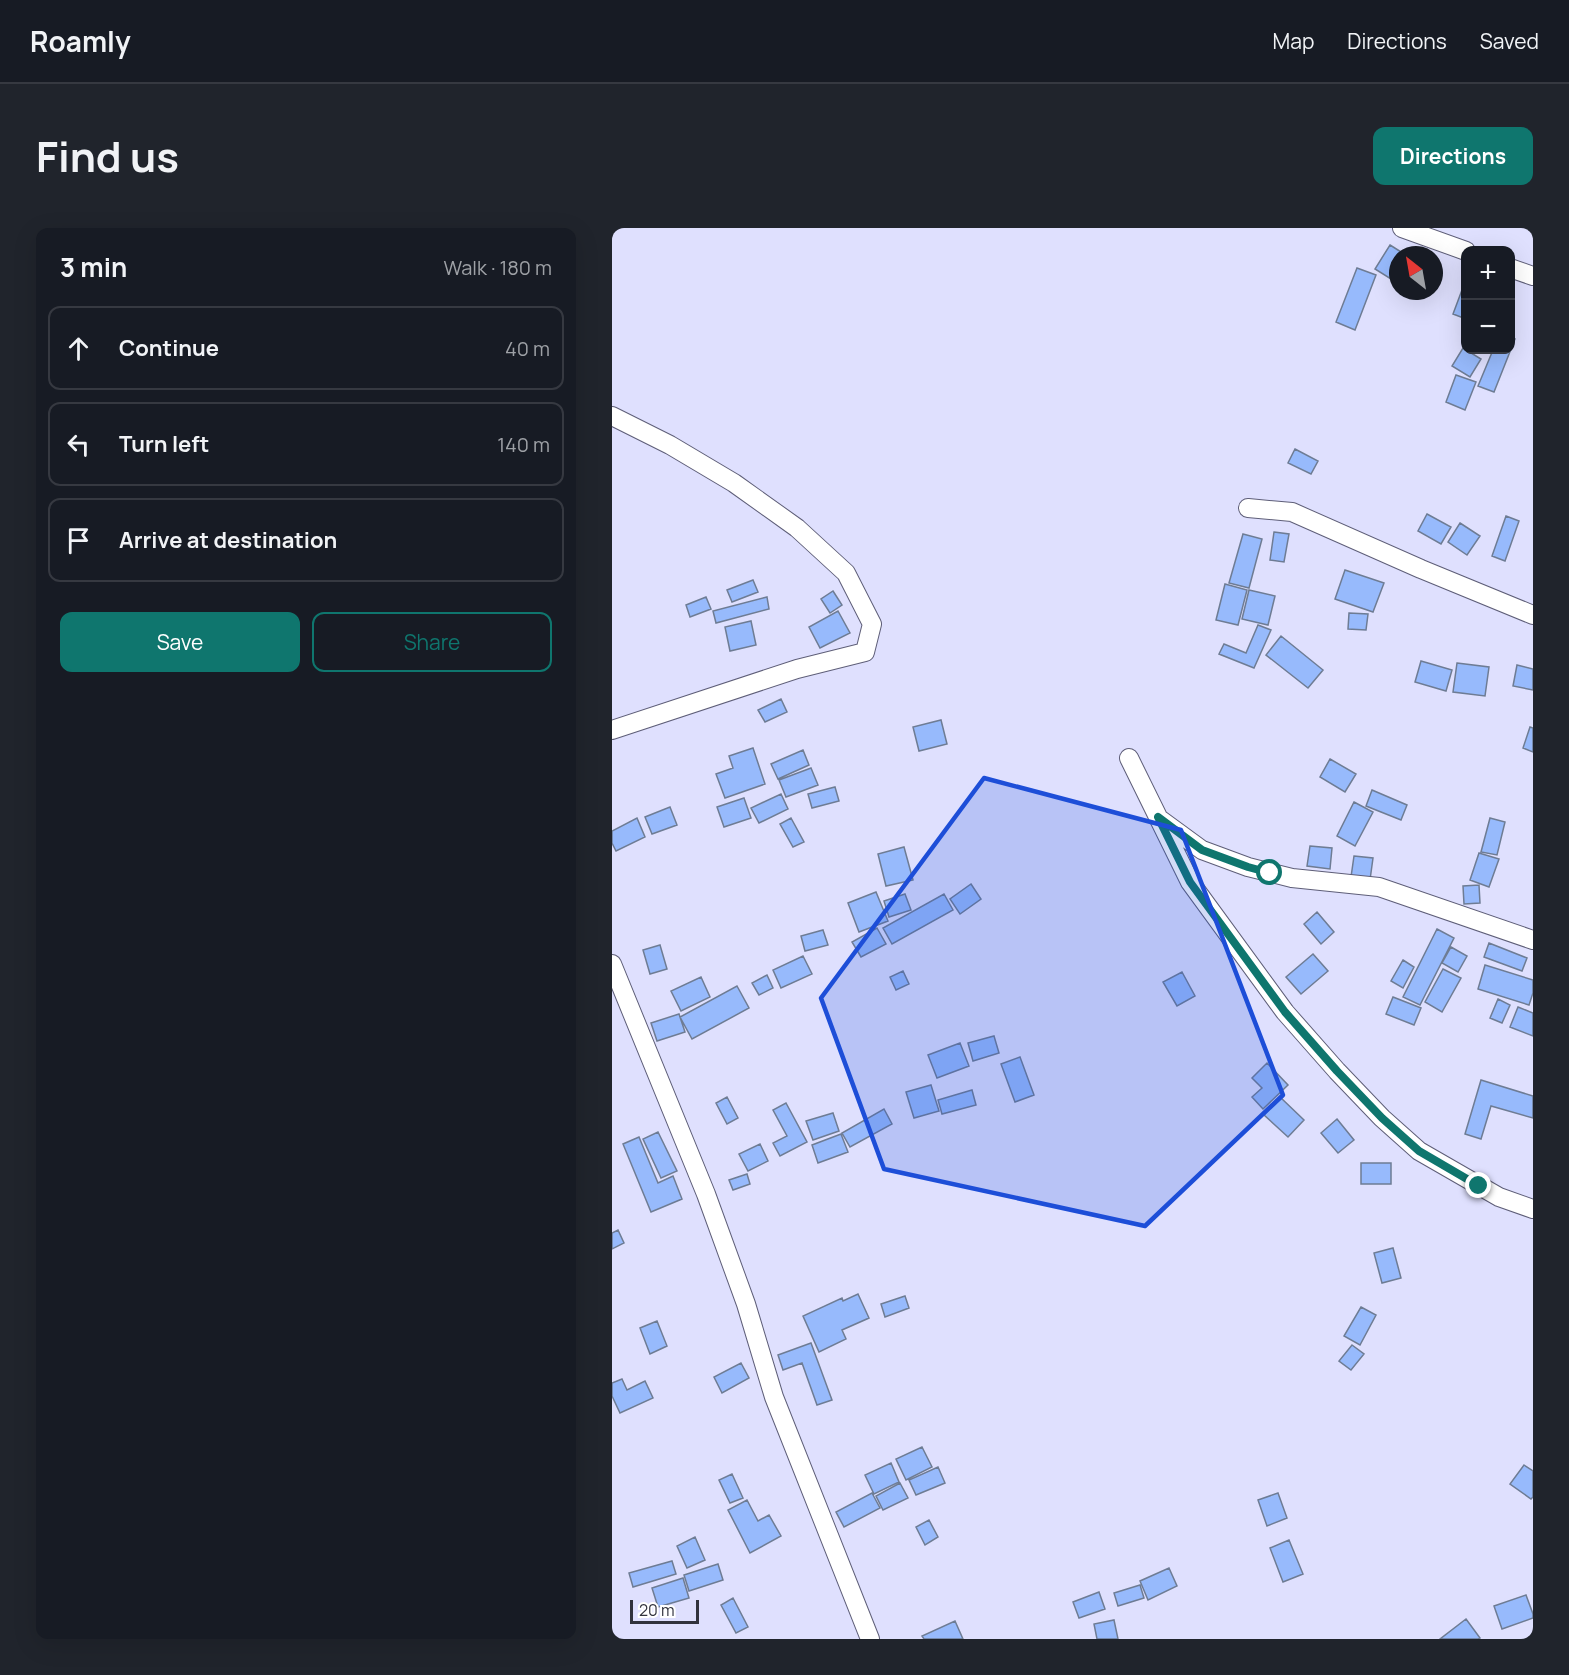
<!DOCTYPE html>
<meta charset="utf-8">
<style>
:root{--surface:#171b24;--page:#20242c;--text:#f1f3f6;--muted:#9ea1a6;--line:#363941;--accent:#0f766e}
body{margin:0;font-family:Manrope,sans-serif;background:var(--page);color:var(--text)}
.controls{position:absolute;right:18px;top:18px;display:grid;overflow:hidden;border-radius:12px;box-shadow:0 6px 24px #0002}
.controls button{width:54px;height:54px;display:grid;place-items:center;padding:0;border:0;border-bottom:2px solid var(--line);background:var(--surface);color:var(--text);font:30px sans-serif}
.compass{position:absolute;left:777px;top:18px;width:54px;height:54px;border-radius:50%;background:var(--surface);box-shadow:0 6px 24px #0002;rotate:329deg}
.scale{position:absolute;left:18px;bottom:15px;width:69px;box-sizing:border-box;padding-left:6px;border:3px solid #31323d;border-top:0;font-size:16px;line-height:21px;white-space:nowrap;color:#31323d;-webkit-text-stroke:4px #fff;paint-order:stroke}
.stop{position:absolute;width:18px;height:18px;margin:-14px;border:4px solid #0f766e;border-radius:50%;background:#fff}
.stop.end{background:#0f766e;border-color:#fff;box-shadow:0 2px 6px #0008}
.list{margin:0;padding:0;list-style:none}
h2{display:flex;justify-content:space-between;align-items:center;height:78px;margin:0;padding:0 24px;font-size:26px}
h2 small{font-size:20px;font-weight:400;color:var(--muted)}
.list li{display:grid;grid-template-columns:39px 1fr auto;gap:18px;align-items:center;box-sizing:border-box;height:84px;margin:0 12px 12px;padding:0 12px;border:2px solid var(--line);border-radius:12px}
.list b{display:block;font-size:22px;white-space:nowrap}
.list em{font-size:20px;font-style:normal;color:var(--muted)}
.actions{display:flex;gap:12px;padding:18px 24px}
.actions a{flex:1;padding:14px 0;border:2px solid var(--accent);border-radius:12px;text-align:center;font-size:21px;color:var(--accent)}
.actions .main{background:var(--accent);color:#fff}
.icon{flex:none;width:33px;height:33px;fill:none;stroke:currentColor;stroke-width:2;stroke-linecap:round;stroke-linejoin:round}
.map{position:relative;flex:none;width:921px;height:1411px;overflow:hidden;border-radius:12px}
header{display:flex;align-items:center;gap:36px;box-sizing:border-box;height:84px;padding:0 30px;background:var(--surface);border-bottom:2px solid var(--line)}
header strong{font-size:28px}
nav{display:flex;gap:33px;margin-inline-start:auto;font-size:21px}
.intro{display:flex;align-items:center;justify-content:space-between;box-sizing:border-box;height:144px;padding:0 36px}
h1{margin:0;font-size:42px}
.button{padding:15px 27px;border-radius:12px;background:var(--accent);color:#fff;font-size:21px;font-weight:700}
main{display:flex;gap:36px;padding:0 36px}
aside{flex:1;background:var(--surface);border-radius:12px;box-shadow:0 6px 24px #0002}
.map>svg:first-child{display:block}
.building{fill:#97bafc;stroke:#6e7c94;stroke-width:1.5}
.lines{fill:none;stroke-linecap:round;stroke-linejoin:round}
.minor-casing{stroke:#5e5e78;stroke-width:20}
.minor{stroke:#fff;stroke-width:18}
.route{stroke:#0f766e;stroke-width:8}
.marked{fill:#1d4ed8;fill-opacity:0.2;stroke:#1d4ed8;stroke-width:4.5;stroke-linejoin:round}
</style>
<header>
<strong>Roamly</strong>
<nav><a>Map</a><a>Directions</a><a>Saved</a></nav>
</header>
<div class="intro"><h1>Find us</h1><a class="button">Directions</a></div>
<main>
<aside>
<h2>3 min<small>Walk · 180 m</small></h2>
<ul class="list">
<li><svg class="icon" aria-label="ahead" viewBox="0 0 24 24"><path d="M12 20V5M6 11l6-6 6 6"/></svg><div><b>Continue</b></div><em>40 m</em></li>
<li><svg class="icon" aria-label="left" viewBox="0 0 24 24"><path d="M17 20v-9H6M10 6l-5 5 5 5"/></svg><div><b>Turn left</b></div><em>140 m</em></li>
<li><svg class="icon" aria-label="arrive" viewBox="0 0 24 24"><path d="M6 21V4h12l-3 4 3 4H6"/></svg><div><b>Arrive at destination</b></div></li>
</ul>
<div class="actions"><a class="main">Save</a><a>Share</a></div>
</aside>
<div class="map">
<svg width="921" height="1411" viewBox="0 0 921 1411">
<rect width="100%" height="100%" fill="#dfe0fe"/>
<!-- building -->
<path class="building" d="M778,17L794,27H786V41L779,51L763,41Z
M745,40L764,47L743,102L724,94Z
M850,62L854,63V91L841,86Z
M898,109L903,111L882,164L866,158L881,122H898Z
M851,120L869,131L858,149L840,138Z
M844,147L864,154L853,182L834,174Z
M683,221L706,233L699,246L676,235Z
M815,286L839,299L829,316L806,303Z
M894,288L907,293L893,333L880,328Z
M848,295L868,308L855,327L836,314Z
M662,304L677,306L672,334L658,332Z
M631,306L650,311L637,360L617,355Z
M733,342L772,355L761,384L723,371Z
M141,352L146,364L120,374L115,362Z
M613,356L635,362L626,397L604,392Z
M637,362L663,368L656,397L630,391Z
M221,363L230,377L218,385L209,371Z
M94,369L99,381L78,389L74,377Z
M155,369L157,381L104,395L101,383Z
M226,383L238,405L208,420L197,399Z
M737,385L756,386L754,402L736,401Z
M139,393L144,417L118,423L113,399Z
M646,397L659,402L642,440L607,426L612,416L634,425Z
M669,408L711,442L696,460L654,427Z
M809,433L840,442L834,463L803,454Z
M845,435L877,439L873,468L841,464Z
M905,437L921,441V462L901,458Z
M169,471L175,484L153,494L146,482Z
M329,492L335,516L307,523L301,499Z
M918,499L921,500V524L911,520Z
M141,520L153,556L113,570L104,546L121,540L117,528Z
M191,522L197,537L166,551L159,536Z
M718,531L744,546L733,564L708,549Z
M199,540L206,557L174,569L167,552Z
M223,559L227,573L200,580L196,566Z
M760,562L795,577L789,592L754,578Z
M169,566L176,581L147,595L139,580Z
M132,570L139,590L112,599L105,579Z
M742,574L761,584L743,618L725,608Z
M58,579L65,597L40,606L33,589Z
M25,590L33,609L4,623L0,615V603Z
M179,590L192,614L181,619L168,596Z
M878,590L893,594L885,627L869,624Z
M698,618L720,620L718,641L695,638Z
M292,619L301,652L274,658L266,626Z
M867,625L887,631L877,659L858,652Z
M742,628L761,630L758,652L739,649Z
M359,656L369,671L348,686L338,671Z
M867,657L868,675L852,676L851,658Z
M264,664L276,693L247,704L236,675Z
M293,666L299,682L277,689L272,673Z
M332,666L341,682L280,716L271,700Z
M705,684L722,704L709,716L692,696Z
M265,700L274,716L249,729L240,714Z
M825,701L842,710L808,777L791,769Z
M211,702L216,717L193,723L189,708Z
M877,715L915,730L910,743L872,729Z
M48,717L55,741L38,746L31,722Z
M839,719L855,728L846,744L830,735Z
M701,726L716,743L689,766L674,749Z
M191,728L200,746L169,760L161,742Z
M791,732L802,739L791,760L779,753Z
M873,737L921,752V765L917,777L866,761Z
M831,741L849,750L830,784L813,774Z
M291,743L297,756L284,762L278,749Z
M570,744L583,768L565,778L551,754Z
M155,747L161,760L147,767L140,755Z
M89,749L98,769L69,783L59,763Z
M125,758L137,780L80,811L68,789Z
M781,769L809,780L802,797L774,786Z
M886,771L898,777L890,795L878,790Z
M906,779L921,785V808L898,799Z
M67,786L73,804L45,813L39,795Z
M382,808L387,825L361,833L356,815Z
M348,815L357,838L325,850L316,827Z
M408,829L422,867L403,874L389,836Z
M655,835L676,857L651,881L640,869L650,860L640,850Z
M869,852L921,868V890L879,878L869,911L853,906Z
M319,857L327,883L302,890L294,864Z
M360,862L364,877L330,886L326,872Z
M115,869L126,890L115,896L104,875Z
M668,869L692,892L676,909L652,887Z
M174,875L195,914L168,928L161,915L175,908L161,882Z
M272,881L280,896L238,919L230,905Z
M221,885L227,903L201,912L194,893Z
M725,891L742,912L726,925L709,905Z
M46,904L65,943L49,950L31,911Z
M229,906L236,924L206,935L200,917Z
M27,909L46,955L61,948L70,971L39,984L11,916Z
M148,916L156,933L136,943L127,926Z
M749,935H779V956H749Z
M135,946L138,956L121,962L117,952Z
M6,1002L12,1015L0,1021V1005Z
M781,1020L789,1050L770,1055L762,1025Z
M246,1066L257,1090L230,1102L234,1111L207,1124L191,1088L230,1070L231,1073Z
M293,1068L297,1080L273,1089L269,1076Z
M749,1079L764,1087L748,1117L732,1108Z
M45,1093L55,1118L38,1126L28,1100Z
M199,1115L220,1172L205,1177L190,1135L171,1142L166,1127Z
M740,1117L752,1126L739,1142L727,1133Z
M129,1135L137,1150L110,1165L102,1149Z
M10,1151L15,1162L33,1153L41,1170L8,1185L0,1168V1155Z
M310,1219L320,1239L294,1252L284,1231Z
M279,1235L287,1254L262,1266L253,1247Z
M912,1237L921,1243V1269L919,1271L898,1256Z
M326,1239L333,1255L304,1267L297,1252Z
M120,1246L131,1270L118,1275L107,1252Z
M288,1255L296,1270L271,1282L264,1268Z
M260,1265L268,1280L232,1299L224,1284Z
M666,1265L675,1290L655,1298L646,1272Z
M135,1272L146,1293L157,1287L169,1308L138,1325L116,1282Z
M317,1292L326,1309L313,1317L304,1299Z
M83,1309L93,1332L75,1340L65,1318Z
M677,1312L691,1346L671,1354L658,1320Z
M60,1333L64,1346L21,1359L17,1345Z
M106,1336L111,1352L77,1363L72,1347Z
M557,1340L565,1358L536,1372L528,1353Z
M71,1350L77,1370L46,1379L40,1360Z
M528,1357L532,1370L506,1378L502,1365Z
M487,1364L493,1381L467,1390L461,1374Z
M914,1367L921,1386V1390L890,1401L882,1378Z
M121,1370L136,1399L124,1405L109,1377Z
M854,1391L868,1410L866,1411H828Z
M502,1392L506,1411H485L482,1396Z
M343,1393L351,1411H312L310,1408Z"/>
<g class="lines">
<defs>
<path id="minor" d="M790,0L854,23
M898,40L921,48
M0,188L58,217L122,255L185,300L234,345L260,396L253,424L185,441L0,502
M636,280L680,284L809,341L921,387
M517,530L578,654L673,784L725,843L770,890L807,923L887,969L921,981
M549,592L590,622L636,639L680,650L767,659L921,712
M0,736L94,966L134,1076L162,1169L258,1411"/>
</defs>
<!-- minor casing -->
<use href="#minor" class="minor-casing"/>
<!-- minor -->
<use href="#minor" class="minor"/>
</g>
<g class="lines">
<!-- route -->
<path class="route" d="M658,645L636,639L590,622L546,589L578,654L673,784L725,843L770,890L807,923L867,958"/>
</g>
<!-- marked area -->
<path class="marked" d="M372,550L569,602L671,867L533,998L272,941L209,770Z"/>
</svg>
<div class="controls">
<button>+</button>
<button>−</button>
</div>
<svg class="compass" viewBox="-18 -18 36 36"><path d="M0-13l5 13h-10z" fill="#e53935"/><path d="M0 13l5-13h-10z" fill="#9ea1a6"/></svg>
<div class="scale">20 m</div>
<div class="stop" style="left:658px;top:645px"></div>
<div class="stop end" style="left:867px;top:958px"></div>
</div>
</main>
